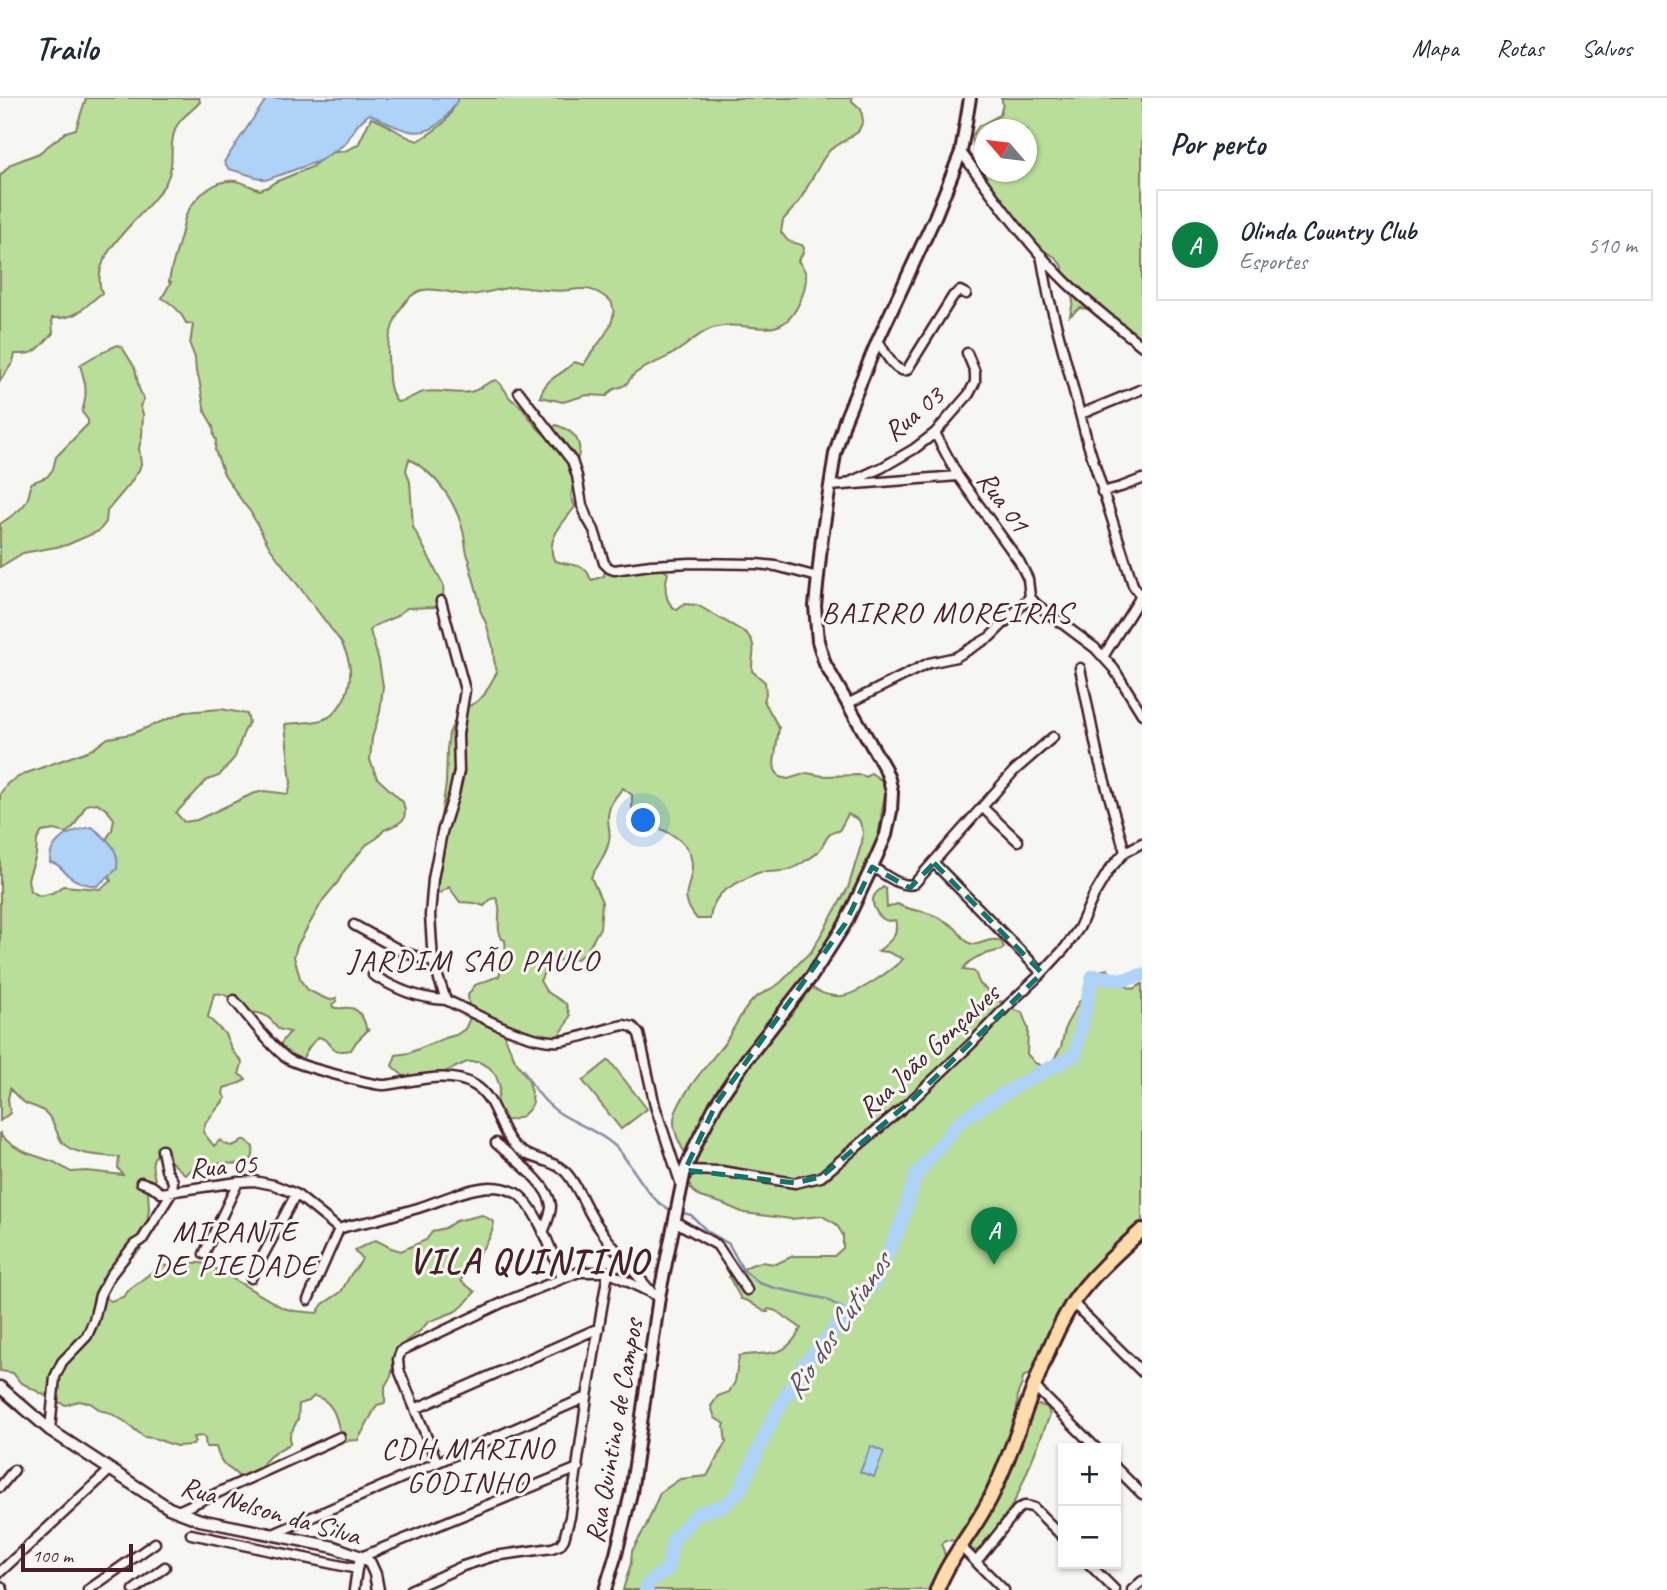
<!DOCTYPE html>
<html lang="pt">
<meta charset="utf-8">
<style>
:root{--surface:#fff;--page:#f2f2f3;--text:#1f2937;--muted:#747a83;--line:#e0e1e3;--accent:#0b8043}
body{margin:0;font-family:Caveat,sans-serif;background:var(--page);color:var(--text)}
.controls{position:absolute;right:21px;bottom:21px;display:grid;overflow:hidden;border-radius:0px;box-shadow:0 2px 5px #0004}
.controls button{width:63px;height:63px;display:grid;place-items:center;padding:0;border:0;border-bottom:2px solid var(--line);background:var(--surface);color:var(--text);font:35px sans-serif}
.compass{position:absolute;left:974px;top:21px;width:63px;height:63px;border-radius:50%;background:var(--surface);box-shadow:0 2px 5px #0004;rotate:298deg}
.scale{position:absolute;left:21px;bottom:18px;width:112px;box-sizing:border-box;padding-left:7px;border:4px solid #4a1f2b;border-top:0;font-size:19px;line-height:24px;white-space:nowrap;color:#4a1f2b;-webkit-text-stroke:5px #f6f6f2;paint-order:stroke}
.you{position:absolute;left:644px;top:723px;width:24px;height:24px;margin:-18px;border:5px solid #fff;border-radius:50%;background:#1a73e8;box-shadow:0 0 0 10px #1a73e833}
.badge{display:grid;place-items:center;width:46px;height:46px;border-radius:50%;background:var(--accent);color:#fff;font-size:23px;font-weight:700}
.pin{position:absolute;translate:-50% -58px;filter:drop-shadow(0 2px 4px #0008)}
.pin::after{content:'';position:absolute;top:37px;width:24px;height:21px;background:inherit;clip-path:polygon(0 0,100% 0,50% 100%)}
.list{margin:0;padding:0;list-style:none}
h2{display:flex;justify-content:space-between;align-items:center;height:91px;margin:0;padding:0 28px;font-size:30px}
h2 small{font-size:23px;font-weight:400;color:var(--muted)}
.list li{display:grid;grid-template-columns:46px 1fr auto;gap:21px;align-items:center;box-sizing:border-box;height:112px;margin:0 14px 14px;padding:0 14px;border:2px solid var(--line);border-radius:0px}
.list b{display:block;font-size:26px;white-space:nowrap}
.list p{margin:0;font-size:23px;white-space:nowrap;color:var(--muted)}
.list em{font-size:23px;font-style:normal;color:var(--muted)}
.map{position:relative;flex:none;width:1142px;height:1492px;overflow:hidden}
header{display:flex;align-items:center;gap:42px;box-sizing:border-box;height:98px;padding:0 35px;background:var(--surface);border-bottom:2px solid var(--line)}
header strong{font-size:33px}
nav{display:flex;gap:38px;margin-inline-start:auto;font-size:24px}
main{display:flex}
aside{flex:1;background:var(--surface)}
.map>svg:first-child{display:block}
.green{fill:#b9de99;stroke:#827e62;stroke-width:2;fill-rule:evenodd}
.water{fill:#aed3f7;stroke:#868ba5;stroke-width:2}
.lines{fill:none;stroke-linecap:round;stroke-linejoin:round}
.stream{stroke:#868ba5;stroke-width:2.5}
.river{stroke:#aed3f7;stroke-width:14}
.minor-casing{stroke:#4a1f2b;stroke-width:13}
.tertiary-casing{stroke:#4a1f2b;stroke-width:15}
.secondary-casing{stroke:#4a1f2b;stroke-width:16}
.primary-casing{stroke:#4a1f2b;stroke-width:18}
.minor{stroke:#f6f6f2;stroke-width:8}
.tertiary{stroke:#f6f6f2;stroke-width:10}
.secondary{stroke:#f6f6f2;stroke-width:10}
.primary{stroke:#fddcac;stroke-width:12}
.marked{fill:none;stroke:#0f766e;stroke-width:5;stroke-dasharray:14 9;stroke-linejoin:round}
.labels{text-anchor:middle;stroke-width:6;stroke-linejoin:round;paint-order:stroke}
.street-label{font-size:28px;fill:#4a1f2b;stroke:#f6f6f2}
.neighbourhood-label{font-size:30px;letter-spacing:2px;fill:#4a1f2b;stroke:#f6f6f2}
.water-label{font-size:30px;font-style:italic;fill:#634c5e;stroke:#f6f6f2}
.district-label{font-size:35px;font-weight:bold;letter-spacing:2px;fill:#4a1f2b;stroke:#f6f6f2}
</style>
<header>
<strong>Trailo</strong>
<nav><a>Mapa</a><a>Rotas</a><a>Salvos</a></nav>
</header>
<main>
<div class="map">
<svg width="1142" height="1492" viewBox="0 0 1142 1492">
<rect width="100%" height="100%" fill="#f6f6f2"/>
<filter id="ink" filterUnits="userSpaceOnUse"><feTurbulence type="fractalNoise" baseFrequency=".0143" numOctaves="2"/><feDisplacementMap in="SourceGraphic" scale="14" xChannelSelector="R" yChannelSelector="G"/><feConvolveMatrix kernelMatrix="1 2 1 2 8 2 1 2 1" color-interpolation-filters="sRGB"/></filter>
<g filter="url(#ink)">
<!-- green -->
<path class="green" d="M86,0H199L200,4C191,14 179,20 175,32C168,49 176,65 166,84C149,117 86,154 102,195C82,210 79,221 52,220L53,235C38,251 37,257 15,256L13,264L0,283V78L11,66L39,55L66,34L76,31Z
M458,0H852V3L861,11L863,23L858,34L830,52L823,61L799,104L783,122L781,134L788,143L802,147L804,150L803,155L798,163C808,174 807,180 804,192C785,255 750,217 710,231C696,237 687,248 674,255C662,263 647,267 636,275C631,278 629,284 625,287C616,292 614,288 607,298L587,297L563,304L540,299C547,277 561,279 574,264L584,267C592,249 620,228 612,206C611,202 609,201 605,199C593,190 585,190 570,192C550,195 537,190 517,189C503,189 486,196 470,197C455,197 438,189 423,192C399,198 387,237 388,258C389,274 387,291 397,304C407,304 414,296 424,294C439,291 455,297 470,294C479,293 486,284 496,282C503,287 505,293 510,300C514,304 515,303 519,307C530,318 536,333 550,340V332L556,327C574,333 584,343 577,363L570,364L574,383L571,397L575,409C563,425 545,441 554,462C568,469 585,463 590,480L592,482L604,478L606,466L609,464L624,475C640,471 654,464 668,475C664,488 664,505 677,512L685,506L697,507L746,535C759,549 751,556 752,573L765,584L766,596L764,603L779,630L774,665L775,672L780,679L788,681L807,675L823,678L861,677L866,679L871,675L881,682L887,692C880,710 881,730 876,748L809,888C818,894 830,899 841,898C857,897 892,872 903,861L888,854L878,853C889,845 900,836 895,822C893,822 891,823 889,823C879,822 870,807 874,798C876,794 880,792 883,789L886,791L887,810L897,806C907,811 914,812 924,814C933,816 946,823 954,829C960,834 962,841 969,845C980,850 986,838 1001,843L1004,849L1001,852C987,856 970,858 963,872C982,874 972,873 980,886C982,888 985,890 988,892L985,898L986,900L1003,904L1015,912L1022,914L1028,931L1027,956L1035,965L1047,970L1054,961L1061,949L1066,927L1079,904L1088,896L1095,874L1107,871L1123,887L1133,891L1142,886V1126L1079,1183L1078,1191L1035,1270L1031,1275L1023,1279L1022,1286L1018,1295L1016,1326L1012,1355L966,1438L956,1443L945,1442L941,1446C952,1469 941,1475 928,1492H623L631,1465L632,1453L646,1428L660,1395L680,1381L707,1378L726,1344L724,1329L725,1326L715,1320L711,1308L718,1298L729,1294L735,1284L739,1258C770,1252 784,1263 801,1230L776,1213L769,1211L767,1212L768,1214H765L748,1203L741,1201L729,1179L751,1167L761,1164L776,1166L793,1158H834L843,1150V1137L836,1126L822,1118L791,1121L744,1115L721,1105L700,1099L691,1091L688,1079L694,1068C685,1056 674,1039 674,1024C673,1003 714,960 726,943C735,929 741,914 753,902C761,895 772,891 780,885C791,875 799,863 811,854L848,790L862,744L863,733L859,722L848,716L839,733C825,734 826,746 817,755C813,759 805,763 799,767C787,775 777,773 763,774C756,774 749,779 743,782C724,792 713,797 710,821H697C677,797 691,793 692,768C692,739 658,729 635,722L632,709V697L623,690C615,699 608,708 608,720C608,728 611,735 609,743C607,756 597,768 591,779L602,804L600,830L586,854L577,861L553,863L545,872L540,883L546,893L566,906L570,918L565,929L558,938L546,942L524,931L511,929L505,939L515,962L529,983L533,1005C525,1019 519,1021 503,1023L495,1013L500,989L496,978L489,969L479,964H467L434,979L411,982L401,976L392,968L396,957L409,955L445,940L456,937L465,931L470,920L468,897L475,887L499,878L506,856L505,842L502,841C494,828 504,812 496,800L491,801L484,808L475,805L460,804L449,789L440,795H435L436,751L446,686L447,652L449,635L458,616L465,610L475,605L484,597L497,574L494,562L493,549L486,525L480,512L479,501L469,465L470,463C465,455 466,446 464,437C457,405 437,376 409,361L406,372L410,384L413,429L443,486C444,495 444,503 435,509L407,510L395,519L374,528L370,533L379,563L383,588L380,614L372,640L370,662L377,680L403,704L405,713L404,721L398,726L384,732L377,740L366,747L344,773L338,784L323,802L297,848L294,859L301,883L308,892L320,898L330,902L336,900V904L332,906L333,909C340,912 343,909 350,910C360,911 366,924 366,932L369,931L356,944L351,952C327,957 336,944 319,939C316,941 312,945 310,948C299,962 302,977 280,963C277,947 281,945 290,934L278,931C267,914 261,915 242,913C233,904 227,893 214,896L208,919L225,936L233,954L241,962L242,966L239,976L246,981L240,985L224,990L223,996L226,1000L206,1024L203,1034L214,1048L220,1042C228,1049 233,1050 242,1042H246L253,1049C254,1057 253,1062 247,1066C236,1066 202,1063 194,1069C191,1071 189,1074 186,1077L162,1056L159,1055C149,1061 153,1072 155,1082L149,1089L148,1095L149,1111L146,1133L149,1140L138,1154L110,1177L99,1196L111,1203L123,1199L130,1191L161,1167L173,1169L178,1172C189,1164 196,1163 209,1167L283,1210L295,1213L317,1215L323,1206L341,1194L351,1176L360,1165L362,1160L356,1155L355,1152L376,1142L391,1150L401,1153L426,1142L433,1133L445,1130L456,1123L482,1117L494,1124C490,1153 469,1158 461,1183L475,1194L463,1208L454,1214L428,1224L420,1233L405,1244L395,1260L391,1278L385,1288V1305L377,1307L358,1342L342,1343C337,1324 336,1303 314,1298L309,1303L299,1306L298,1321L290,1337V1346C272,1355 262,1362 255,1381L241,1382C235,1372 230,1373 224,1366C219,1361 218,1355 216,1349H206L205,1341L203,1338L193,1339L195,1344L193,1347L176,1348L153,1340L144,1339L124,1323L108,1314L102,1313L90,1305L78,1303L66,1307L55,1303L20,1284L13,1275L0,1273V1034L2,1039L15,1049L27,1055L54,1064L71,1074L87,1073L123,1077L118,1070L119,1059C105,1058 71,1057 62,1044C55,1034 56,1025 46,1015C40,1009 34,1009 27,1006C20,1003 15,996 10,991L8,1001L10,1015L0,1023V696L8,685L24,676L93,651L108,640L131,636L185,614L221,611L247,616L249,624L243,636L235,659L219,678L207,682L176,715L184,724L197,722L252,696L264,693L288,696L291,685L285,626C299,624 316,626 329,619C337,614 342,605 346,597C353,578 351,562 341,544L270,450L250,413L244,406L224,376L215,352L216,342L214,338L213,328L205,314L199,281L196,274L195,260L190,247L193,226L186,225C180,213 174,207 162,200L171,184H169C171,169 176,156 180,141C183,132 183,123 187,115C196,97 219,78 240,84C246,86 254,90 260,92L268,89L275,84L312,69L328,55L345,53L358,47L371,20C390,25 399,38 418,43C442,28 447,26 458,0ZM97,705L107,712L114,721L112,732L106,742L107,773L111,783L100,791L63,788L52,795L40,798L30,793L28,781L36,757L37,742L42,734L54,732L66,735L74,728L86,707Z
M1001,0H1142V249L1131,243L1088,211L1080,210L1070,218L1073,204L1071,194L1063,185V169L1055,159L1032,146L978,73L972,38L979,28L1000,17L1003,6ZM984,32H1026V74H984Z
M117,247L122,249L135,270L139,291L144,301L140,308L143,316L142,338L139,350L141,366L139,372L129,387L107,413L106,424L99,433L67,447L23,455L0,469V426C19,412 29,410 31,385L47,379L53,371L56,359L88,326V322L82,314C88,294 86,287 80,267L93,259Z
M609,962L647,1011L621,1031L583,983Z
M1039,1307L1047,1309L1050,1317L1018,1396L1013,1406L981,1451L974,1453L969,1448L970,1443L998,1402L1005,1388L1034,1309Z"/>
<!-- water -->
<path class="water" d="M267,0H459C454,7 449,17 442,23C419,46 393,27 369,16L358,26L345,46L319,63L266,82L229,71L224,64Z
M92,729C106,741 120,749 117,771L97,788C87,787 78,785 69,778C62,772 60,766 50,764C49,741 72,732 92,729Z
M871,1348L884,1354L874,1379L860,1374Z"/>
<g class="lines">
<!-- stream -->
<path class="stream" d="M523,971C532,988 543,1005 561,1016C579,1027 600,1034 616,1049C632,1065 650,1107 672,1112
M678,1114L691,1117L707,1133L729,1146L743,1172L759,1185L775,1190L826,1201L843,1211L847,1216"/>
<!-- river -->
<path class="river" d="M646,1492L649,1484L668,1471L673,1442L698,1415L723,1408L739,1394L773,1320L804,1267L875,1184L903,1121L916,1077L961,1022L1020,986L1075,957L1093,878L1123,882L1142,877"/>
<defs>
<path id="minor" d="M961,54C994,99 1027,146 1067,185C1090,207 1116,227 1142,248
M1041,157L1049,200L1088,346L1133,487L1142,500
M878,242C882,249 892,270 901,272C903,273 905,272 907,272L953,198L960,193L966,196
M519,294L572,363L577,378L582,407L587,420L594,432L604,465L609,470L614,472L651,467L691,465L756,466L776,468L818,479
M1081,316L1142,291
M935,335L958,378L1019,463L1028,481L1030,499
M846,386L883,369L914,351L935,335L969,296L975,284V274L967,255
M830,388L958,378
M1102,394L1121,389L1142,381
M441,503L465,592L458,636L459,673L454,696L442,734L433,781L430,817L433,864L446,902C474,915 529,946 559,943C579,941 603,931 624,927L633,929L639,936L655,1008L681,1087
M1103,559L1141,498
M1080,570L1098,659L1125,754
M847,606L929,565L956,559L990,539L1030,499L1036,506L1095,550L1114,571L1142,616
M982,709L1018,743
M934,765L1042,875
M872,769C885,776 900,790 914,786L1014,673L1053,639
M354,827L403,854L433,864
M373,877C398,892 416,900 446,902
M234,902C250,920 269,947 288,961C297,967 374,988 385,987C413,984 448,972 474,987C495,999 497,1026 511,1044C526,1063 546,1059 562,1071C575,1080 586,1112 596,1125C612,1150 634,1173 653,1196
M496,1045C512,1060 549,1085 551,1108C551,1117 546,1126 543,1135
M685,1072L721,1073L795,1085L821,1079L912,1002L971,946L1008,907L1042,875L1065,850L1079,830L1094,797L1109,772L1125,754L1142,745
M141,1084L152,1088L161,1095L238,1084L254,1083L274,1087L296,1096L339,1131
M674,1123L717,1147L747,1192
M339,1131C352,1126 363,1125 376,1122C390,1118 404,1114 418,1110C440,1103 467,1090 490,1089C499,1089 509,1091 516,1095C537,1108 553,1157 562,1180
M204,1156L238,1084
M251,1180L296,1096
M308,1202L339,1131
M1073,1205L1142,1274
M1035,1289L1096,1350
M415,1311L599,1230
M50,1332L55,1279L62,1264L87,1238L94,1222L100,1197L110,1178L134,1147L142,1142L172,1094L173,1083L166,1072L162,1052
M437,1364L399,1272L398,1261L401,1253L504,1204L579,1174H608L649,1194
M1116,1370L1142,1396
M0,1389L14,1372
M178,1413L340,1339
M191,1436L357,1471
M271,1437L587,1299
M960,1448L1004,1492
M976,1464L1017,1412C1023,1407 1027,1407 1034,1410L1063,1439
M1089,1466L1115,1492
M0,1474L110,1372
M88,1492L155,1445
M134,1492L165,1469
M354,1492L357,1471L361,1459L578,1370
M410,1492L463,1468L494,1458L552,1450L560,1447L564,1441L570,1419L587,1299L608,1174
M1132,1492L1142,1483"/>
<path id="tertiary" d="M0,1289L50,1332L169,1410L200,1422L334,1449L361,1459L370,1465L375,1476L378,1492
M0,1489L2,1492"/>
<path id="secondary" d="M605,1492L616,1456L631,1395L659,1199L685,1072L697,1044L716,1006L746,962L812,878L845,826L872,769L886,737L891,713L892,694L889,681L885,671L825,566L818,543L815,508L822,439L835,356L845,322L878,242L935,119L961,54L970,0"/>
<path id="primary" d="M937,1492C951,1456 978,1428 993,1395C1022,1333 1037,1264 1072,1206C1087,1182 1120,1152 1142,1132"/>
</defs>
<!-- minor casing -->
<use href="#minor" class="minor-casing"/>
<!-- tertiary casing -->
<use href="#tertiary" class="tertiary-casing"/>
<!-- secondary casing -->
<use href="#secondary" class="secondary-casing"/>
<!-- primary casing -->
<use href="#primary" class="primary-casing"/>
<!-- minor -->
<use href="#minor" class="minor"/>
<!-- tertiary -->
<use href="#tertiary" class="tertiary"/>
<!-- secondary -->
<use href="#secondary" class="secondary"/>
<!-- primary -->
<use href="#primary" class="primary"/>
</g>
</g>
<!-- marked area -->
<path class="marked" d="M934,765L1042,875L912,1002L821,1079L795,1085L685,1072L716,1006L845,826L872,769L910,790Z"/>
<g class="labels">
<!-- street labels -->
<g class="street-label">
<text transform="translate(913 315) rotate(-40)" y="10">Rua 03</text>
<text transform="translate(1004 403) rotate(54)" y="10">Rua 01</text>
<text transform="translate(928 952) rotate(-43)" y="10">Rua João Gonçalves</text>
<text transform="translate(223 1067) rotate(-4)" y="10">Rua 05</text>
<text transform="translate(613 1333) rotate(-80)" y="10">Rua Quintino de Campos</text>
<text transform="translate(271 1412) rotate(16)" y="10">Rua Nelson da Silva</text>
</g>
<!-- neighbourhood labels -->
<g class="neighbourhood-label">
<text x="947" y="524">BAIRRO MOREIRAS</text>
<text x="474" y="872">JARDIM SÃO PAULO</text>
<text x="235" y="1143">MIRANTE<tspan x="235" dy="34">DE PIEDADE</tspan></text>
<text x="468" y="1360">CDH MARINO<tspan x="468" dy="34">GODINHO</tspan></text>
</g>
<!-- water labels -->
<g class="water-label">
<text transform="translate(837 1228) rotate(-56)" y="10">Rio dos Cutianos</text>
</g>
<!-- district labels -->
<g class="district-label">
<text x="529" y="1175">VILA QUINTINO</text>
</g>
</g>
</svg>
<div class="controls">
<button>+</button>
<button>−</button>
</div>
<svg class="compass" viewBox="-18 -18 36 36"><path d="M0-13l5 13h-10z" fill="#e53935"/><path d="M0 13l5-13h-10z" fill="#747a83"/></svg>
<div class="scale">100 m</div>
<div class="you"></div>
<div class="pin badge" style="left:994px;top:1167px">A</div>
</div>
<aside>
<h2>Por perto<small></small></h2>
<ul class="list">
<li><span class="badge">A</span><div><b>Olinda Country Club</b><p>Esportes</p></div><em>510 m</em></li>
</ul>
</aside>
</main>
